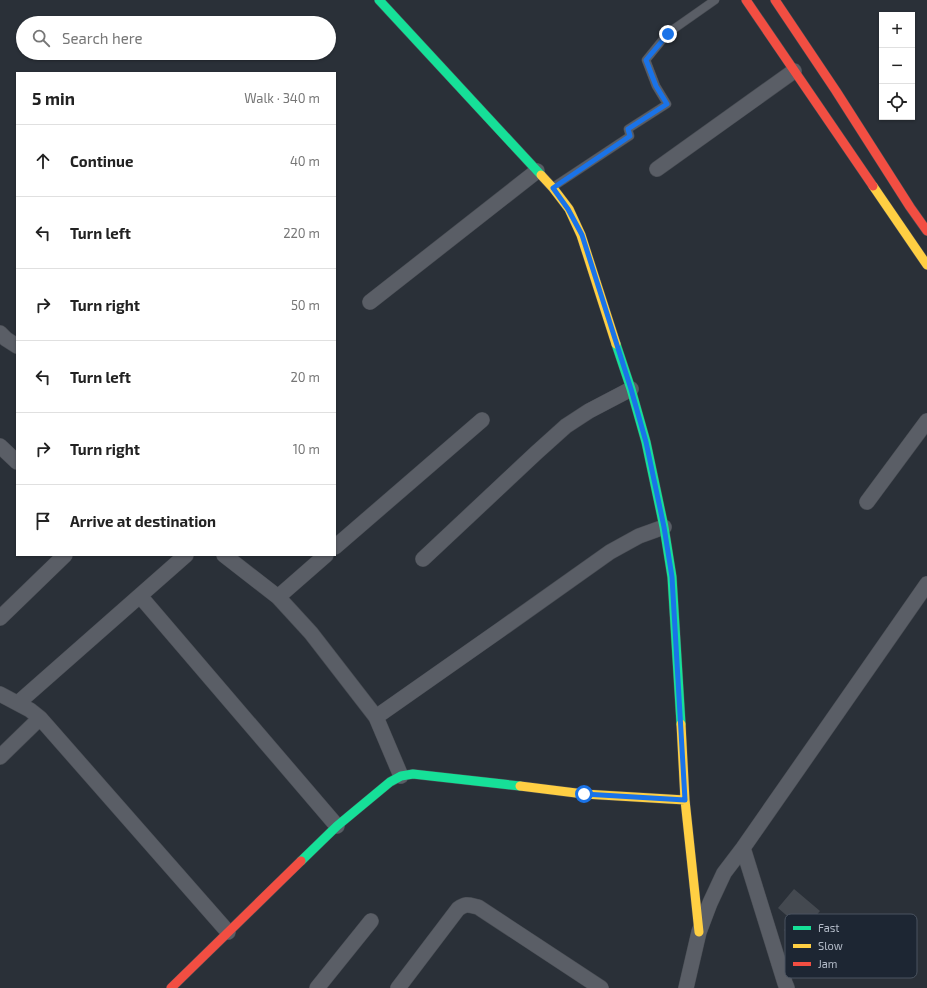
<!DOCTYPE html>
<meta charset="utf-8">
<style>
:root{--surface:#fff;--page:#f6f6f6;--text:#222;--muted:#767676;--line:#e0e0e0}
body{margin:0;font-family:"Exo 2",sans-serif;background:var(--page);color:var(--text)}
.controls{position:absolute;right:12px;top:12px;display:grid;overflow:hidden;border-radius:0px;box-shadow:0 1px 3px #0004}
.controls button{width:36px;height:36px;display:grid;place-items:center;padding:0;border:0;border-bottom:1px solid var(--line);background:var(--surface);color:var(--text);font:20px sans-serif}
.stop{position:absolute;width:12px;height:12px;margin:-9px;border:3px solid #1a73e8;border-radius:50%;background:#fff}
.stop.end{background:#1a73e8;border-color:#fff;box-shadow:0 1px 4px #0008}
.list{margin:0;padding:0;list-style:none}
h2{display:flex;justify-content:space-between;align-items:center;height:52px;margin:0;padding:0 16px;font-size:17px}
h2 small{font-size:13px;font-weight:400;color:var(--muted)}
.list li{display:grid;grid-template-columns:26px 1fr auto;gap:12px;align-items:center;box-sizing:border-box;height:72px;padding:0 16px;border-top:1px solid var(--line)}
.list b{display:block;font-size:15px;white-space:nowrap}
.list em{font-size:13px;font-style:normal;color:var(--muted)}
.icon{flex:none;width:22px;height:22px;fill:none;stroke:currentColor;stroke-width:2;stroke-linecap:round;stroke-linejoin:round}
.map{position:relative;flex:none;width:927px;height:988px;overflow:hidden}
.search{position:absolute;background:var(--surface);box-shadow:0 1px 3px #0004;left:16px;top:16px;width:320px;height:44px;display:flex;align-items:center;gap:10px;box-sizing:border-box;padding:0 14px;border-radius:22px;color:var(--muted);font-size:15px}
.panel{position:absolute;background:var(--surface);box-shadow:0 1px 3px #0004;left:16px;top:72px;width:320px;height:484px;border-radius:0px}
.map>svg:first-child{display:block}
.building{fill:#444950}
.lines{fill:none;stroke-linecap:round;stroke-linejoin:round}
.lane-casing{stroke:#484c53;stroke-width:9}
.street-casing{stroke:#484c53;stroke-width:16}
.fast-casing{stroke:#484c53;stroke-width:10}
.slow-casing{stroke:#484c53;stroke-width:10}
.jam-casing{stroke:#484c53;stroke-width:10}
.lane{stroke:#5a5e66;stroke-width:8}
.street{stroke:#5a5e66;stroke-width:15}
.fast{stroke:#16e098;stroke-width:9}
.slow{stroke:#ffcf43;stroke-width:9}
.jam{stroke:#f24e42;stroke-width:9}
.route{stroke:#1a73e8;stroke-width:5}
.key{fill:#1d2633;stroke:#4a5360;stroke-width:1}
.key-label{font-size:11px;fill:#b4bcc9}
</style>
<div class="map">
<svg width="927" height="988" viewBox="0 0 927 988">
<rect width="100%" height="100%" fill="#2a3038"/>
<!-- building -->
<path class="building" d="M794,889L820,911L795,940L784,930L793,921L778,908Z"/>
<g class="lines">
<defs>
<path id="lane" d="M553,187L630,136L628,129L667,104L656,86L646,60L668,33L715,0"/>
<path id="street" d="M657,169L794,71
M370,302L537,171
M0,333L6,339L17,346
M0,446L17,462
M867,502L927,421
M335,547L482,420
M224,555L278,597L311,633L376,717L401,776
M423,559L536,453L566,426L589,411L631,389
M140,596L337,826
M278,597L326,555
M0,618L65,555
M0,694L30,710L40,718L228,932
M18,703L186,555
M376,717L500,630L610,552L639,536L664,527
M0,757L40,718
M743,848L785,983L787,988
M317,988L371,921
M398,988L458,909C466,903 469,905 478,907L601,988
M686,988L699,932L710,903L724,873L743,848L927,584"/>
<path id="fast" d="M379,0L541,175
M616,344L631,389L646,442L664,527L672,577L681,724
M301,861L337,826L390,782L401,776L413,774L520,786"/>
<path id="slow" d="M541,175L553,188L569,209L581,235L616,344
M873,186L927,265
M681,724L685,800L699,932
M520,786L584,794L685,800"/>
<path id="jam" d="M746,0L873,186
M775,0L836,91L910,207L927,231
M171,988L301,861"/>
</defs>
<!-- lane casing -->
<use href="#lane" class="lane-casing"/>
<!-- street casing -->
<use href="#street" class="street-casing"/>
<!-- fast casing -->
<use href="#fast" class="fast-casing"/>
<!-- slow casing -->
<use href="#slow" class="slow-casing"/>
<!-- jam casing -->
<use href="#jam" class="jam-casing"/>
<!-- lane -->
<use href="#lane" class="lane"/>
<!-- street -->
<use href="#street" class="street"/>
<!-- fast -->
<use href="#fast" class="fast"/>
<!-- slow -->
<use href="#slow" class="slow"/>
<!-- jam -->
<use href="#jam" class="jam"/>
</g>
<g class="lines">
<!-- route -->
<path class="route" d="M584,794L685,800L672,577L664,527L646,442L631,389L582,235L568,209L553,188L630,136L628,129L667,104L656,86L646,60L668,34"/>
</g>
<!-- legend -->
<rect x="785" y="914" width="132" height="64" rx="6" class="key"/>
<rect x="793" y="926" width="18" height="4" fill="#16e098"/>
<rect x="793" y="944" width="18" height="4" fill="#ffcf43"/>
<rect x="793" y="962" width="18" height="4" fill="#f24e42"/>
<g class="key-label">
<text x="818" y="932">Fast</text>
<text x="818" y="950">Slow</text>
<text x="818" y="968">Jam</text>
</g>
</svg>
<div class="controls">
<button>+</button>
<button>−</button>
<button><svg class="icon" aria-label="locate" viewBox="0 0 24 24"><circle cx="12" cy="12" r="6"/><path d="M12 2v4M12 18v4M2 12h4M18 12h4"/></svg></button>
</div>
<div class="stop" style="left:584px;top:794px"></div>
<div class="stop end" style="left:668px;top:34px"></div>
<div class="search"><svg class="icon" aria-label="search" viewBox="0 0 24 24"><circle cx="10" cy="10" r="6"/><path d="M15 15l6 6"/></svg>Search here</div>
<section class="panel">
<h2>5 min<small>Walk · 340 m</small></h2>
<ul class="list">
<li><svg class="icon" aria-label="ahead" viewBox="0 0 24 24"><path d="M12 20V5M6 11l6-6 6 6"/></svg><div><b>Continue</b></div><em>40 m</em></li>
<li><svg class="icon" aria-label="left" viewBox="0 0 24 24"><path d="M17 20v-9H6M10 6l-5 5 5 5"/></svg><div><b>Turn left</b></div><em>220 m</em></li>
<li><svg class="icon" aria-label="right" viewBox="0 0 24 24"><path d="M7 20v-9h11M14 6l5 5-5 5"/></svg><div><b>Turn right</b></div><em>50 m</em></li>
<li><svg class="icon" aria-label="left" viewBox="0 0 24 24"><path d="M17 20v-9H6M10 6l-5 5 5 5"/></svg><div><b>Turn left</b></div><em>20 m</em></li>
<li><svg class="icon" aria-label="right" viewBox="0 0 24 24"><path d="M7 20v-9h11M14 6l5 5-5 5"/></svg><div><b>Turn right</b></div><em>10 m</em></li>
<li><svg class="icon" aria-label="arrive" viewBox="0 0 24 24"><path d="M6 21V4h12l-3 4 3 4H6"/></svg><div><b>Arrive at destination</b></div></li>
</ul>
</section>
</div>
